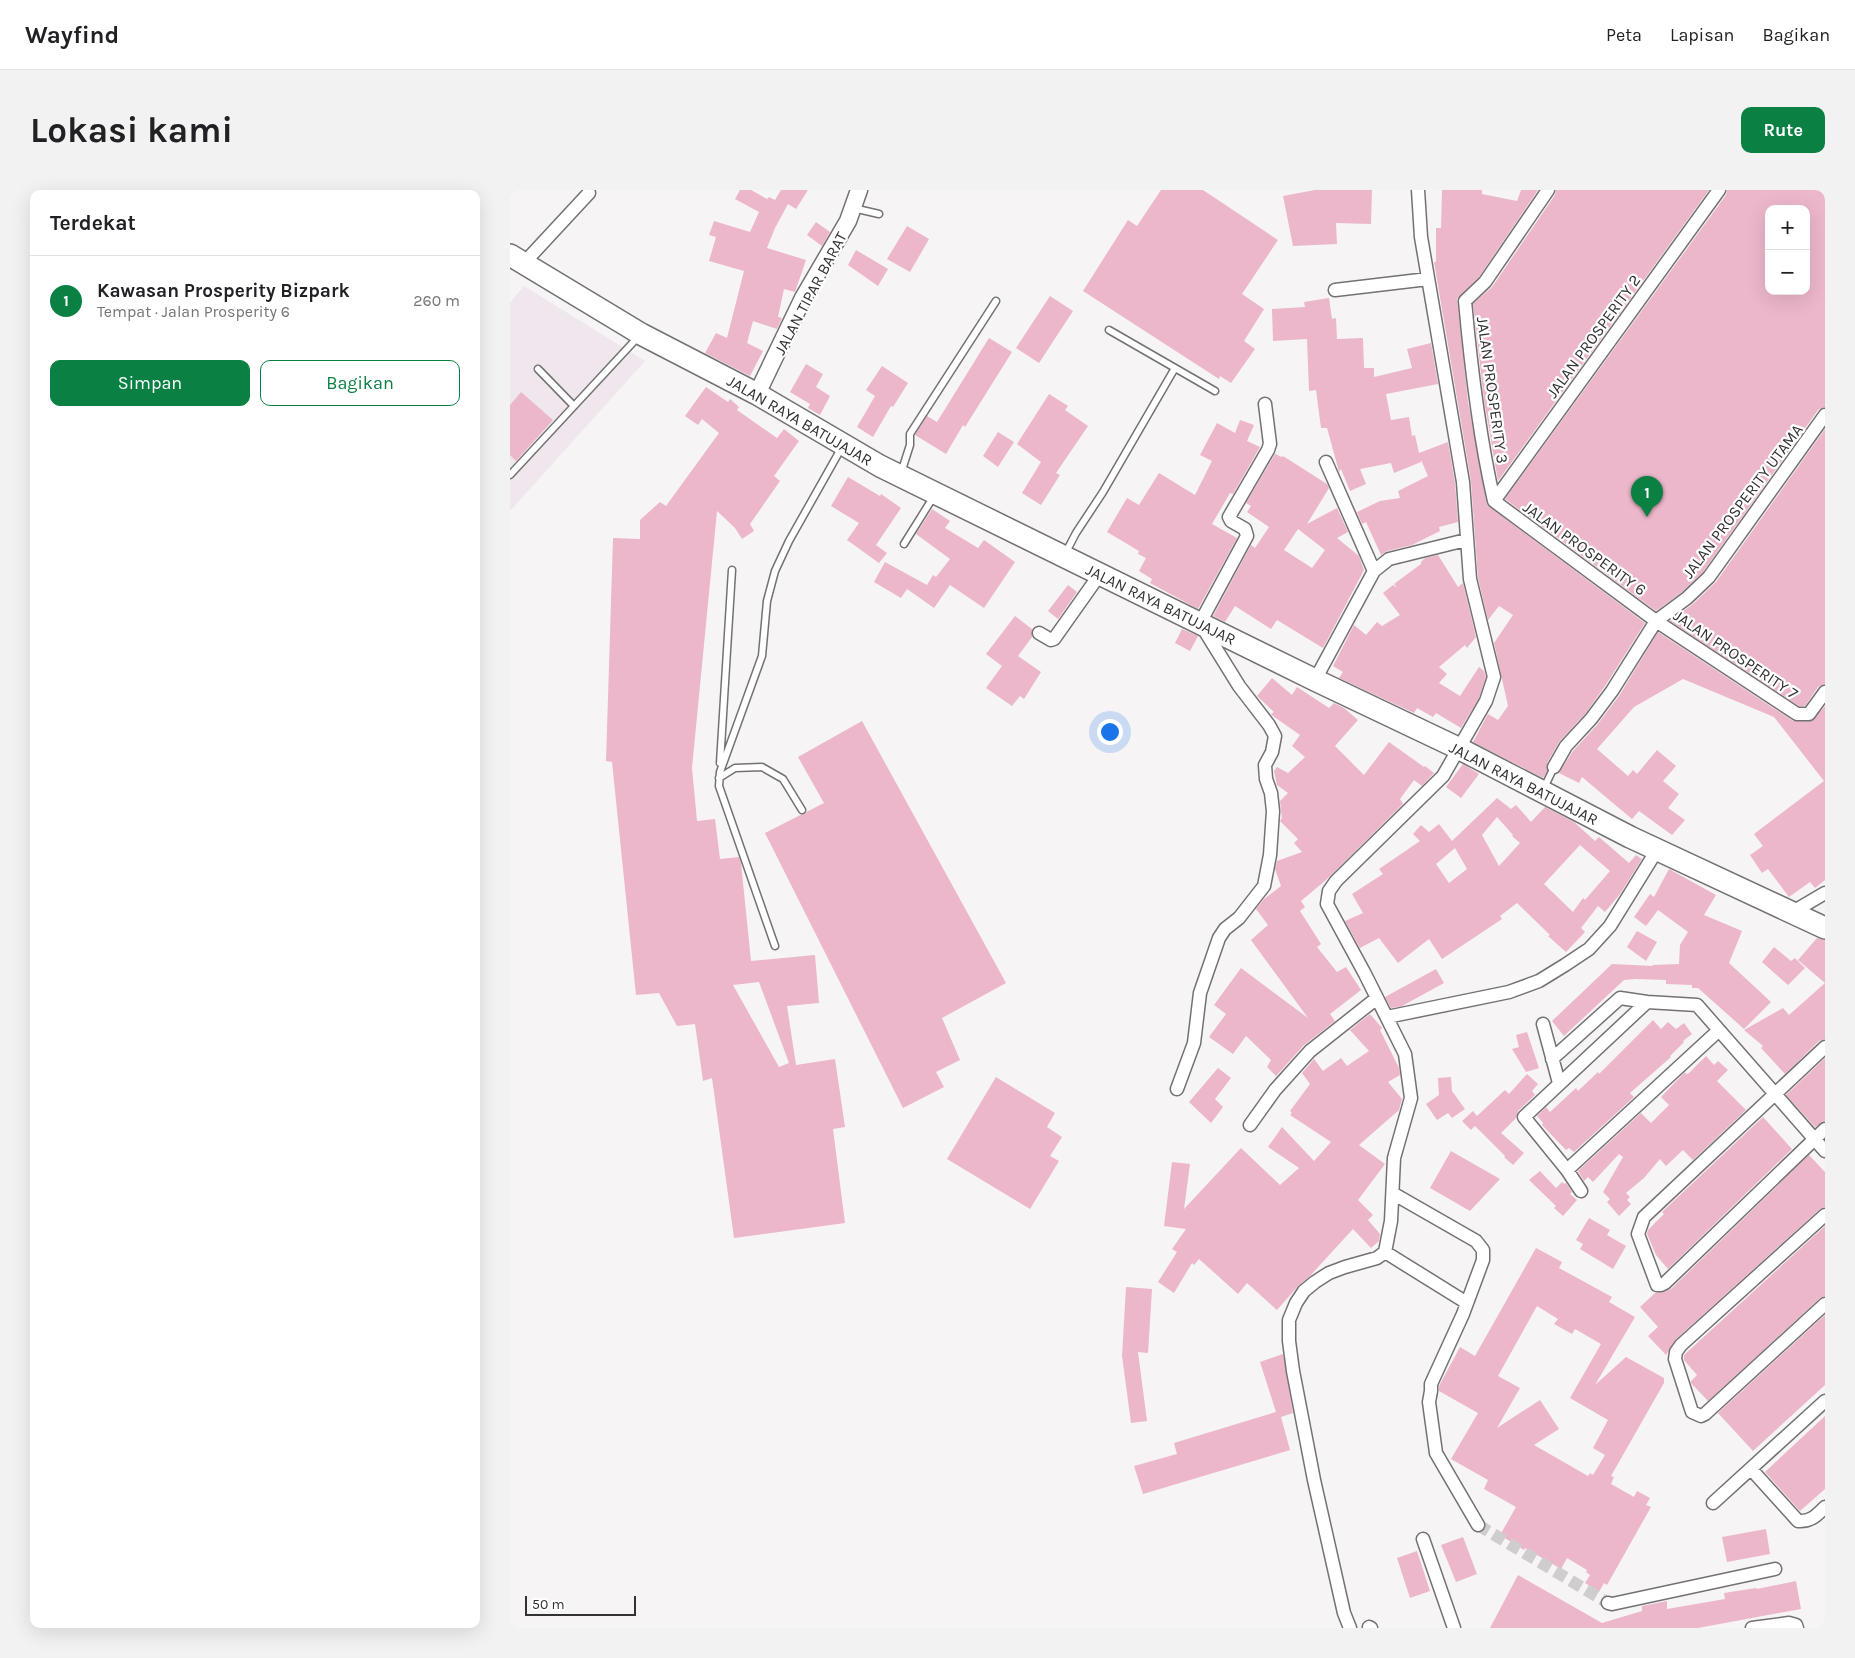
<!DOCTYPE html>
<html lang="id">
<meta charset="utf-8">
<style>
:root{--surface:#fff;--page:#f2f2f2;--text:#202124;--muted:#757577;--line:#e0e0e0;--accent:#0b8043}
body{margin:0;font-family:Karla,sans-serif;background:var(--page);color:var(--text)}
.controls{position:absolute;right:15px;top:15px;display:grid;overflow:hidden;border-radius:10px;box-shadow:0 5px 20px #0002}
.controls button{width:45px;height:45px;display:grid;place-items:center;padding:0;border:0;border-bottom:1px solid var(--line);background:var(--surface);color:var(--text);font:25px sans-serif}
.scale{position:absolute;left:15px;bottom:12px;width:111px;box-sizing:border-box;padding-left:5px;border:2px solid #333233;border-top:0;font-size:14px;line-height:18px;white-space:nowrap;color:#333233;-webkit-text-stroke:4px #fff;paint-order:stroke}
.you{position:absolute;left:599px;top:541px;width:18px;height:18px;margin:-12px;border:4px solid #fff;border-radius:50%;background:#1a73e8;box-shadow:0 0 0 8px #1a73e833}
.badge{display:grid;place-items:center;width:32px;height:32px;border-radius:50%;background:var(--accent);color:#fff;font-size:16px;font-weight:700}
.pin{position:absolute;translate:-50% -41px;filter:drop-shadow(0 1px 2px #0008)}
.pin::after{content:'';position:absolute;top:26px;width:18px;height:15px;background:inherit;clip-path:polygon(0 0,100% 0,50% 100%)}
.list{margin:0;padding:0;list-style:none}
h2{display:flex;justify-content:space-between;align-items:center;height:65px;margin:0;padding:0 20px;font-size:21px}
h2 small{font-size:16px;font-weight:400;color:var(--muted)}
.list li{display:grid;grid-template-columns:32px 1fr auto;gap:15px;align-items:center;box-sizing:border-box;height:90px;padding:0 20px;border-top:1px solid var(--line)}
.list b{display:block;font-size:19px;white-space:nowrap}
.list p{margin:0;font-size:16px;white-space:nowrap;color:var(--muted)}
.list em{font-size:16px;font-style:normal;color:var(--muted)}
.actions{display:flex;gap:10px;padding:15px 20px}
.actions a{flex:1;padding:11px 0;border:1px solid var(--accent);border-radius:10px;text-align:center;font-size:18px;color:var(--accent)}
.actions .main{background:var(--accent);color:#fff}
.map{position:relative;flex:none;width:1315px;height:1438px;overflow:hidden;border-radius:10px}
header{display:flex;align-items:center;gap:30px;box-sizing:border-box;height:70px;padding:0 25px;background:var(--surface);border-bottom:1px solid var(--line)}
header strong{font-size:24px}
nav{display:flex;gap:28px;margin-inline-start:auto;font-size:18px}
.intro{display:flex;align-items:center;justify-content:space-between;box-sizing:border-box;height:120px;padding:0 30px}
h1{margin:0;font-size:35px}
.button{padding:12px 22px;border-radius:10px;background:var(--accent);color:#fff;font-size:18px;font-weight:700}
main{display:flex;gap:30px;padding:0 30px}
aside{flex:1;background:var(--surface);border-radius:10px;box-shadow:0 5px 20px #0002}
.map>svg:first-child{display:block}
.built{fill:#efe6ee}
.building{fill:#ecb6cb;fill-rule:evenodd}
.lines{fill:none;stroke-linecap:round;stroke-linejoin:round}
.minor-tunnel{stroke:#d0cdcf;stroke-width:12;stroke-dasharray:12 6;stroke-linecap:butt}
.service-casing{stroke:#747173;stroke-width:9}
.minor-casing{stroke:#747173;stroke-width:15}
.tertiary-casing{stroke:#747173;stroke-width:19}
.trunk-casing{stroke:#747173;stroke-width:24}
.service{stroke:#fff;stroke-width:6}
.minor{stroke:#fff;stroke-width:12}
.tertiary{stroke:#fff;stroke-width:16}
.trunk{stroke:#fff;stroke-width:21}
.labels{text-anchor:middle;stroke-width:4.5;stroke-linejoin:round;paint-order:stroke}
.street-label{font-size:16px;fill:#333233;stroke:#fff}
</style>
<header>
<strong>Wayfind</strong>
<nav><a>Peta</a><a>Lapisan</a><a>Bagikan</a></nav>
</header>
<div class="intro"><h1>Lokasi kami</h1><a class="button">Rute</a></div>
<main>
<aside>
<h2>Terdekat<small></small></h2>
<ul class="list">
<li><span class="badge">1</span><div><b>Kawasan Prosperity Bizpark</b><p>Tempat · Jalan Prosperity 6</p></div><em>260 m</em></li>
</ul>
<div class="actions"><a class="main">Simpan</a><a>Bagikan</a></div>
</aside>
<div class="map">
<svg width="1315" height="1438" viewBox="0 0 1315 1438">
<rect width="100%" height="100%" fill="#f7f4f6"/>
<!-- built -->
<path class="built" d="M14,96L135,171L0,321V113Z"/>
<!-- building -->
<path class="building" d="M230,0H241L257,9L259,7L265,10L271,0H298L286,19L278,14L265,38L257,58L296,70L285,102L274,99L268,127L272,128L267,139L243,131L237,153L253,161L240,186L195,163L206,143L217,148L234,81L199,71L206,47L199,45L204,31L240,42L249,22L225,9Z
M651,0H693L768,50L732,104L754,119L734,151L745,159L721,193L710,186L709,189L573,101L618,30L627,36Z
M805,0H862L861,34L826,33L827,54L783,56L773,6Z
M932,0H972V4L1007,11L1011,0H1028L969,87L947,109L958,212L977,315L1135,433L1095,496L1075,524L1049,552L1037,573V581L1033,588L963,552L978,524L988,530L998,516L984,453L1003,425L989,416L978,430L968,388L961,291L924,72H926V38H931Z
M1046,0H1199L988,291L974,210L963,114L982,97L1045,5Z
M1217,0H1315V217L1308,220L1193,382L1172,402L1146,421L995,309L1216,5ZM1259,19H1296V101H1259Z
M306,32L320,42L312,56L297,45Z
M397,36L419,49L400,82L377,69Z
M346,60L378,79L368,96L338,75Z
M540,106L563,121L529,173L506,158Z
M819,108L822,129L826,128L827,149L853,148L854,178H864V187L902,178L897,159L921,153L928,194L876,204L881,230L899,227L902,246L905,245L909,263L938,252L945,293L948,332L929,337L930,341L902,355L877,361L871,365L856,332L852,334L847,322L870,311L890,308L888,301L918,286L911,270V272L884,283L881,273L850,279L856,294L840,301L831,279L829,282L828,278L817,238H811L806,200L799,201L797,149L763,151L762,119L795,117L794,112Z
M479,148L502,162L455,237L453,235L436,264L405,245L417,226L427,232Z
M296,174L313,184L306,197L320,206L310,225L298,218L300,214L280,202Z
M372,176L398,193L383,217L381,216L363,247L347,237L365,206L356,200Z
M196,197L218,212L220,209L229,217L227,220L267,248L274,239L289,251L264,286L270,291L240,334L244,341L232,349L225,338L207,321L182,578L187,631L205,629L210,669L229,667L231,673L241,771L305,765L309,813L277,816L286,875L325,869L335,937L323,939L335,1033L224,1048L202,888L193,891L185,834L167,836L149,803L126,805L102,572L96,571L103,348L130,349V330L150,312L156,316L209,243L192,229L188,235L175,226ZM249,792L279,873L269,877L223,795Z
M11,202L43,230L6,271L0,265V215Z
M539,204L558,216L555,220L578,236L546,283L550,285L531,315L512,303L531,272L507,254Z
M730,230L744,235L737,251L750,257L723,304L720,303L702,334L727,348L688,419L640,393L642,389L629,381L636,368L628,364L629,361L597,342L617,308L629,315L649,283L685,305L702,271L690,265L707,233L725,243Z
M1315,239V494L1308,497L1295,516H1289L1160,431L1183,414L1206,392Z
M488,242L504,252L488,277L473,266Z
M765,264L772,267L773,266L817,294L819,298L797,334L827,318L838,342L827,348L849,366L854,380L813,458L767,430L761,439L725,416L715,432L703,426L741,355L745,358L759,337L737,322L741,316L736,313ZM788,339L815,360L802,378L774,360Z
M338,287L370,306L371,304L391,318L366,355L377,363L369,373L337,350L349,333L321,316Z
M422,319L440,331L435,338L468,358L474,350L505,372L474,418L440,395L424,418L397,399L391,408L364,392L375,372L417,395L423,385L426,387L440,369L406,344Z
M928,365L948,397L953,393L966,447L957,458L955,455L929,477L937,484L929,493L950,506L969,477L974,481L976,487L969,508L951,538L926,523L923,527L907,518L904,523L829,488L833,482L823,476L844,435L856,445L867,432L872,436L890,425L873,403L883,395L887,398L884,394L911,374V372L915,368Z
M558,395L567,402L548,429L538,421Z
M505,426L522,439V447L508,466L531,482L514,509L510,506L502,516L476,498L492,476L476,464Z
M672,439L688,446L680,461L665,453Z
M1148,442L1283,531H1302L1315,516V690L1305,698L1300,692L1279,707L1258,679L1252,683L1240,665L1253,656L1244,644L1314,591L1264,527L1173,489L1124,517L1087,559L1118,586L1123,580L1127,584L1147,560L1166,576L1153,591L1169,604L1158,618L1175,630L1162,645L1129,621L1122,629L1072,587L1069,593L1049,583L1063,561L1087,535L1109,506Z
M762,488L782,505L787,497L819,518L824,513L834,518L848,530L825,556L854,585L879,552L914,577L915,576L924,583L912,596L904,590L890,609L893,614L816,690L791,711L795,717L790,721L811,754L807,757L827,782L836,777L851,800L820,824L825,831L794,855L766,886L757,877L761,870L736,846L723,864L699,847L716,824L704,815L731,778L798,828L741,750L758,735L746,719L754,709L771,696L765,679L767,671L792,662L784,653L788,649L770,631L772,628L770,611L778,603L767,595L764,581L767,577L778,583L795,567L782,556L790,545L763,526L761,524L764,522L747,506Z
M352,531L496,793L432,828L450,870L426,882L434,897L393,918L255,643L314,613L288,567Z
M953,574L969,584L951,608L936,597Z
M987,608L1001,619L1006,615L1021,632L1035,617L1064,632L1085,651L1089,647L1119,673L1126,665L1132,669L1110,704L1095,722L1088,716L1071,738L1075,742L1056,762L1038,746L1040,745L1007,713L990,726L992,729L932,769L919,749L888,773L869,748L850,758L835,731L853,723L842,704L873,684L869,679L910,651L903,644L911,635L919,642L929,634L942,651ZM987,627L1003,645L1002,646L1010,653L989,676L972,645ZM1070,655L1100,681L1075,710L1073,708L1063,722L1034,694ZM945,658L957,679L939,693L926,674Z
M1159,679L1206,705L1194,725L1232,741L1219,773L1261,812L1234,839L1188,798H1182V795L1156,794V790L1126,789L1114,790L1054,846L1042,831L1102,774L1143,776L1142,775L1169,774L1170,755L1178,742L1148,720L1136,736L1124,727L1140,704L1144,707Z
M1127,741L1147,752L1136,771L1117,757Z
M1307,748L1315,750V849L1309,851L1275,884L1251,858L1253,856L1234,840L1273,818L1279,825L1315,793L1288,770Z
M1264,757L1281,771L1285,768L1295,778L1278,795L1252,772Z
M926,779L934,793L892,816L881,818L875,807Z
M860,824L872,838L870,840L889,878L890,885L878,892L892,909L889,920L849,955L875,974L848,1010L863,1025L858,1030L870,1044L869,1051L861,1058L843,1039L798,1088L789,1095L767,1120L737,1093L728,1104L689,1069L684,1075L682,1073L664,1103L648,1092L667,1062L662,1059L676,1039L654,1036L662,972L680,974L674,1019L731,958L770,995L789,978L758,957L772,937L804,971L821,952L780,925L782,923L780,921L800,894L792,883L804,869L813,881L831,868L837,876L859,861L840,840Z
M1143,830L1151,839L1158,832L1166,839L1174,833L1182,844L1173,851L1174,852L1160,866L1161,867L1120,903L1124,907L1064,962L1059,958L1056,960L1032,935L1033,933L1027,926L1036,917L1040,922L1066,898L1068,901L1088,882L1089,884Z
M1017,842L1029,878L1016,882L1002,859L1009,857L1006,845Z
M1196,866L1204,875L1208,871L1218,880L1207,891L1236,920L1183,970L1173,960L1156,976L1150,969L1134,988L1116,1003L1120,1007L1117,1010L1121,1014L1109,1026L1097,1012L1100,1009L1093,1002L1113,967L1109,964L1083,992L1078,987L1074,991L1068,981L1131,923L1141,933L1159,915L1151,907L1175,882L1176,884L1179,883Z
M1315,868V931L1305,937L1276,905Z
M708,878L721,888L705,909L713,917L701,933L679,912Z
M1017,884L1028,894L1022,901L1025,905L1008,921L1006,928L991,943L1014,963L1003,975L994,967L995,966L965,936L961,940L952,931L963,921L967,926L995,900L999,904Z
M486,887L545,923L537,937L552,947L540,966L549,971L520,1019L437,969Z
M941,887L942,901L955,919L942,928L938,923L927,930L916,914L929,905L928,888Z
M1253,927L1282,959L1158,1079L1146,1065L1137,1044L1138,1040L1154,1024L1152,1022Z
M941,961L990,989L960,1021L920,998Z
M1299,965L1315,982V1017L1310,1019L1166,1149L1156,1165L1138,1146L1148,1137L1130,1117L1145,1103L1154,1102L1161,1099Z
M1030,981L1046,998L1052,992L1054,994L1056,993L1062,1002L1060,1004L1067,1010L1053,1026L1044,1018L1046,1016L1019,990Z
M1079,1028L1100,1040L1097,1045L1116,1056L1103,1079L1070,1059L1073,1054L1066,1050Z
M1315,1036V1106L1310,1108L1198,1211L1181,1193V1191L1187,1185L1174,1170V1165Z
M1026,1058L1052,1072L1049,1078L1102,1107L1099,1112L1125,1127L1085,1195L1116,1167L1154,1188V1193L1101,1286L1104,1287L1101,1294L1124,1307L1127,1301L1140,1308L1136,1315L1141,1317L1097,1395L1094,1393L1089,1402L1075,1393L1080,1385L1076,1382L1077,1380L1057,1368L1051,1379L1015,1358L1014,1360L990,1345L1006,1317L974,1299L978,1290L941,1269L968,1223L929,1201V1196L950,1157L965,1166ZM1027,1116L1048,1129L1044,1134L1062,1144L1065,1139L1091,1154L1060,1208L1098,1230L1083,1258L1095,1265L1083,1285L1080,1283L1078,1286L1024,1255L1049,1239L1030,1210L987,1238L1010,1198L988,1186Z
M616,1097L642,1099L638,1163L628,1162L637,1231L621,1233L612,1166Z
M1315,1125V1195L1243,1261L1208,1223Z
M773,1164L783,1223L771,1227L780,1260L633,1304L624,1276L667,1264L664,1253L766,1222L750,1172Z
M1315,1226V1299L1290,1321L1255,1282Z
M1256,1339L1260,1364L1217,1372L1212,1347Z
M953,1347L967,1384L946,1392L931,1355Z
M907,1361L920,1401L900,1408L887,1368Z
M1008,1385L1092,1433L1132,1421V1416L1157,1411V1419L1215,1409L1214,1403L1246,1398L1247,1399L1286,1391L1291,1419L1188,1438H980Z"/>
<g class="lines">
<!-- minor-tunnel -->
<path class="minor-tunnel" d="M968,1335L1098,1413"/>
<defs>
<path id="service" d="M343,18L369,24
M599,140L705,201
M28,179L64,216
M391,283L400,255V244L486,111
M0,285L129,146
M394,354L424,306
M555,364L566,343L593,302L665,178
M210,573L222,380
M209,588L225,578L252,577L273,589L292,620
M1034,598L1044,577
M265,756L209,596L210,582L252,466L257,411L265,381L279,351L332,257"/>
<path id="minor" d="M14,73L79,3
M825,100L918,89
M816,272L864,381
M984,311L1146,431L1287,524H1299L1315,502
M984,311L1209,0
M984,311C969,245 961,178 955,111L975,92L1038,0
M529,443L541,450L544,449L590,384
M805,490L864,381L879,369L956,350
M1044,577L1056,556L1081,529L1102,501L1146,431L1177,408L1199,387L1315,225
M1281,723L1315,703
M877,827L999,802L1029,791L1055,775L1079,759L1100,736L1147,660
M1033,834L1049,893
M1315,857L1134,1027L1128,1044L1147,1095H1151L1155,1093L1315,939
M1042,869L1110,808L1137,812L1187,815L1315,961
M667,899L684,853L690,803L709,748L715,739L729,728L754,696L760,665L763,621L761,603L756,589L755,575L762,562L765,546L759,535L729,496L690,433L737,346L735,339L721,331L719,327L758,260L760,254L755,214
M740,935L765,900L800,861L867,808
M1057,980L1208,841
M1071,1001L1057,980L1014,927L1137,812
M884,1004L966,1051L973,1060V1070L953,1124L921,1194V1201L919,1212L926,1263L968,1335
M1315,1025L1171,1155L1166,1162L1165,1169L1182,1222L1191,1226L1195,1224L1315,1114
M875,1062L957,1113
M1241,1279L1288,1331C1301,1332 1307,1325 1315,1317
M1203,1313L1315,1211
M913,1349L944,1438
M1098,1413L1102,1414L1265,1379
M859,1437L861,1438
M840,1438L834,1423L804,1290L783,1181L779,1151V1130L786,1113L794,1101L805,1092L819,1083L835,1077L867,1068L875,1062L881,1031L884,968L901,908L895,864L855,784L817,714L819,701L826,691L933,586L976,511L984,487L960,389L953,292L911,47L908,0
M1242,1438L1279,1433L1286,1435L1287,1438"/>
<path id="tertiary" d="M247,204L293,108L338,31L349,0"/>
<path id="trunk" d="M0,65L131,144L247,204L370,276L805,490L950,559L1120,647L1315,738"/>
</defs>
<!-- service casing -->
<use href="#service" class="service-casing"/>
<!-- minor casing -->
<use href="#minor" class="minor-casing"/>
<!-- tertiary casing -->
<use href="#tertiary" class="tertiary-casing"/>
<!-- trunk casing -->
<use href="#trunk" class="trunk-casing"/>
<!-- service -->
<use href="#service" class="service"/>
<!-- minor -->
<use href="#minor" class="minor"/>
<!-- tertiary -->
<use href="#tertiary" class="tertiary"/>
<!-- trunk -->
<use href="#trunk" class="trunk"/>
</g>
<g class="labels">
<!-- street labels -->
<g class="street-label">
<text transform="translate(300 103) rotate(-62)" y="6">JALAN TIPAR BARAT</text>
<text transform="translate(1083 146) rotate(-54)" y="6">JALAN PROSPERITY 2</text>
<text transform="translate(983 200) rotate(82)" y="6">JALAN PROSPERITY 3</text>
<text transform="translate(290 230) rotate(30)" y="6">JALAN RAYA BATUJAJAR</text>
<text transform="translate(1232 311) rotate(-53)" y="6">JALAN PROSPERITY UTAMA</text>
<text transform="translate(1075 358) rotate(36)" y="6">JALAN PROSPERITY 6</text>
<text transform="translate(651 414) rotate(26)" y="6">JALAN RAYA BATUJAJAR</text>
<text transform="translate(1226 464) rotate(34)" y="6">JALAN PROSPERITY 7</text>
<text transform="translate(1014 593) rotate(27)" y="6">JALAN RAYA BATUJAJAR</text>
</g>
</g>
</svg>
<div class="controls">
<button>+</button>
<button>−</button>
</div>
<div class="scale">50 m</div>
<div class="you"></div>
<div class="pin badge" style="left:1137px;top:327px">1</div>
</div>
</main>
